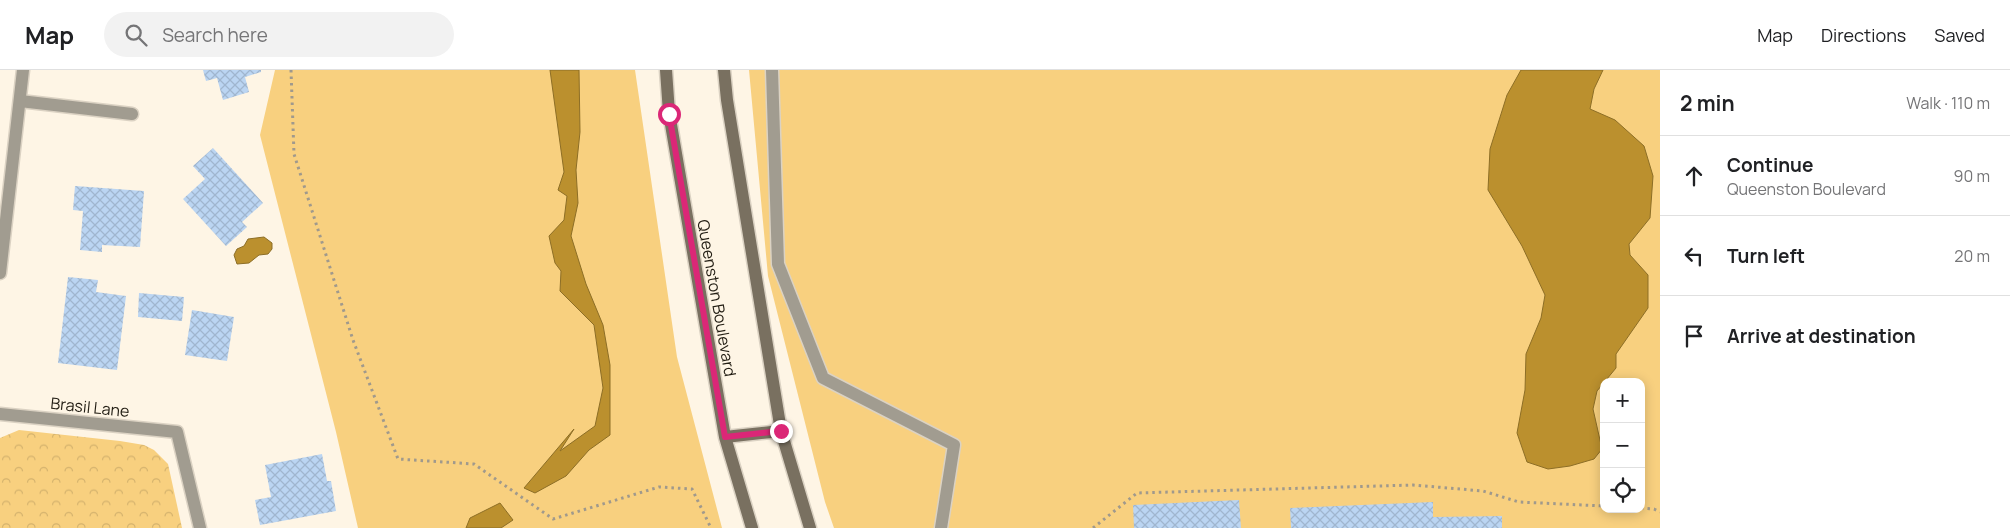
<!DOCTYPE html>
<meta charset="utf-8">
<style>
:root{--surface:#fff;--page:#f2f2f2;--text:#202124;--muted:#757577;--line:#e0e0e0}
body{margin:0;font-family:Manrope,sans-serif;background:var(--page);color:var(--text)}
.controls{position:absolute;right:15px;bottom:15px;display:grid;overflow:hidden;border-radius:10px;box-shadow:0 2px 12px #0003}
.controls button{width:45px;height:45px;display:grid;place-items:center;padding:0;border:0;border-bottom:1px solid var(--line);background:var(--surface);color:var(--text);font:25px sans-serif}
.stop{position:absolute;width:15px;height:15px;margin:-11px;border:4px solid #db2777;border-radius:50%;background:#fff}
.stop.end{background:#db2777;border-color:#fff;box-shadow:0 1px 5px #0008}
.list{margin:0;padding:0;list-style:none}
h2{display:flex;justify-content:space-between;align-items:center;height:65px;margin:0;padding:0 20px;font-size:21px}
h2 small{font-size:16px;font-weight:400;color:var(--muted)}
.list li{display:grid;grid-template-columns:32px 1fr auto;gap:15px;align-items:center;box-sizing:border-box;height:80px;padding:0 20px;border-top:1px solid var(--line)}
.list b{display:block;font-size:19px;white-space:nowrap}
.list p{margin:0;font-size:16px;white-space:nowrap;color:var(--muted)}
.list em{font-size:16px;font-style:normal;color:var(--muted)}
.icon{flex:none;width:28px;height:28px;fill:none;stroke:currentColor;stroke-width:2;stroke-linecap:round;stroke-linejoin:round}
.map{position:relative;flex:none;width:1660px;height:458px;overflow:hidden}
header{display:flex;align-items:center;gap:30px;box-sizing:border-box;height:70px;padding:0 25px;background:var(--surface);border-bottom:1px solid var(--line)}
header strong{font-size:24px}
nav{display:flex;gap:28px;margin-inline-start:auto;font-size:18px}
.search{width:350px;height:45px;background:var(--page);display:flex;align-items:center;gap:12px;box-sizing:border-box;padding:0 18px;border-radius:28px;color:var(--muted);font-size:19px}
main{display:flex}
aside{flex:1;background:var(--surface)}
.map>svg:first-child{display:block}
.green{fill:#f8d07f;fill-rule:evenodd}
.park{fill:url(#park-crowns)}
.water{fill:#bb902e;stroke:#8d6e26}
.building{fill:url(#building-cross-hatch)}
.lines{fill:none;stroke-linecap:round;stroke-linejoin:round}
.service-casing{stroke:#dbd2c3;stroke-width:15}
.minor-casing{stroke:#dbd2c3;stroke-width:15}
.tertiary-casing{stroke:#dbd2c3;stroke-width:15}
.secondary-casing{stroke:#dbd2c3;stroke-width:15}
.path{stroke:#a0998c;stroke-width:3;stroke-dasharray:2.5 4;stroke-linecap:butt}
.service{stroke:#a19c90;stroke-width:12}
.minor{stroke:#a19c90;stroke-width:12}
.tertiary{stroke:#a19c90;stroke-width:12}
.secondary{stroke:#797060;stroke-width:12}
.route{stroke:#db2777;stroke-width:6}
.labels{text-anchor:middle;stroke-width:4;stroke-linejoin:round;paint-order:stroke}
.street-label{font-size:16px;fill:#221d13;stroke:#fef5e5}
</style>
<header>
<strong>Map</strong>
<div class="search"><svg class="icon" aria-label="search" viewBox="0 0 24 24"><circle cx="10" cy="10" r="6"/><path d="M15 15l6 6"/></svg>Search here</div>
<nav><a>Map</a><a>Directions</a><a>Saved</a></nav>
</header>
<main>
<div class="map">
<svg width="1660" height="458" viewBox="0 0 1660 458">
<defs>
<pattern id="park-crowns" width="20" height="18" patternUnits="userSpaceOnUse" patternTransform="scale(1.25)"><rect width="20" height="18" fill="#f8d07f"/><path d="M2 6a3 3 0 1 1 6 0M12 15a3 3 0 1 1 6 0" fill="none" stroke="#d4b26d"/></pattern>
<pattern id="building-cross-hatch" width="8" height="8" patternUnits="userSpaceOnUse" patternTransform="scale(1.25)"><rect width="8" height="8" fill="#bbd5f2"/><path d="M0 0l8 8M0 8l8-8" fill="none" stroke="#a0b6cf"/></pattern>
</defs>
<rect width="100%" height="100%" fill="#fef5e5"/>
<!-- green -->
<path class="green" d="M275,0H635L677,287L722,458H358L336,362L260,65Z
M749,0H1660V458H834L825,432L768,206ZM1604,312H1641V439H1604Z"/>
<!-- park -->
<path class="park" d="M19,360L120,371L144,375L154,380L168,394L182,458H0V368Z"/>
<!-- water -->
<path class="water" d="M550,0H579L580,62L576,100L578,133L571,166L586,214L603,255L610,295V365L589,380L566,406L535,423L524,418L574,359L560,381L595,356L603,318L594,255L560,221L561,201L555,193L549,166L564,150L567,126L558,120L564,102Z
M1521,0H1603L1594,19L1590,39L1615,50L1644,76L1653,106L1650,148L1629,174L1630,185L1648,205V238L1616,284V298L1597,321L1593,339L1602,379L1594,389L1570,396L1548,399L1527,392L1517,363L1525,320L1526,284L1541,248L1545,225L1522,176L1488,120L1490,79L1507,25Z
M264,167L272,173V179L268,184L259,185L249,193L237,194L234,185L237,179L244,176L248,169Z
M500,433L513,450L501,458H466L470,448Z"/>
<!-- building -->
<path class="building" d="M203,0H261V2L245,7L249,22L223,30L217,8L206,11Z
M213,78L263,133L242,152L247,157L226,176L183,129L205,109L193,96Z
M75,116L144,121L140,177L102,175V182L80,180L83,141L73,140Z
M68,207L98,210L96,222L126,226L117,300L58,293Z
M139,223L184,227L182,251L138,247Z
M192,240L234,247L227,291L185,285Z
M322,384L327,411H331L336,441L260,455L255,430L271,427L265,395Z
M1239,430L1241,458H1134L1133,435Z
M1433,432V447L1502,446V458H1291L1290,438Z"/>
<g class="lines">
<defs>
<path id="service" d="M772,0L778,194L823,308L954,375L941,458"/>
<path id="minor" d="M20,31L132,44
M0,344L177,362L200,458"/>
<path id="tertiary" d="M0,203L23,0"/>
<path id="secondary" d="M666,0L669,43L725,367L752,458
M724,0L727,30L781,361L810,458
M725,367L781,361"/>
</defs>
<!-- service casing -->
<use href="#service" class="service-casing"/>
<!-- minor casing -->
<use href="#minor" class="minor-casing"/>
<!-- tertiary casing -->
<use href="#tertiary" class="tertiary-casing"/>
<!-- secondary casing -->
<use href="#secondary" class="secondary-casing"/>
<!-- path -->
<path class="path" d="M291,0L294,84L353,270L398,389L474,394L553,449L659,417L692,419L711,458
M1641,438L1654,439L1660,442
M1093,458L1137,423L1413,415L1483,421L1519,432L1604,436"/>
<!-- service -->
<use href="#service" class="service"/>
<!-- minor -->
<use href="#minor" class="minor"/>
<!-- tertiary -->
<use href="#tertiary" class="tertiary"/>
<!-- secondary -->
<use href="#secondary" class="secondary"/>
</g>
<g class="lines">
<!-- route -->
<path class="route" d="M669,44L725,367L781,361"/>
</g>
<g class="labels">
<!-- street labels -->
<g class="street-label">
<text transform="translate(717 228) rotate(80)" y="6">Queenston Boulevard</text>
<text transform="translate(90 337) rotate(6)" y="6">Brasil Lane</text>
</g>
</g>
</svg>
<div class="controls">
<button>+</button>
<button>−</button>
<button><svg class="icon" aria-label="locate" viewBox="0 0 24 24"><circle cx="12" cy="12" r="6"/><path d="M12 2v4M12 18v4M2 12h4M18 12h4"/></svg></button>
</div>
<div class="stop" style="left:669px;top:44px"></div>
<div class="stop end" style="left:781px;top:361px"></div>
</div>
<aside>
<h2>2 min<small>Walk · 110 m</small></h2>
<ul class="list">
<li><svg class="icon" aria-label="ahead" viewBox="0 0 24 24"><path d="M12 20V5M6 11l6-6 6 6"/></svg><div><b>Continue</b><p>Queenston Boulevard</p></div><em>90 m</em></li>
<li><svg class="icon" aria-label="left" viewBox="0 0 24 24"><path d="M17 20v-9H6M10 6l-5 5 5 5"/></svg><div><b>Turn left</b></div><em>20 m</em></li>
<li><svg class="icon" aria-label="arrive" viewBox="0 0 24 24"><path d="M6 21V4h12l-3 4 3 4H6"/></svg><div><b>Arrive at destination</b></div></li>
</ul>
</aside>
</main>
